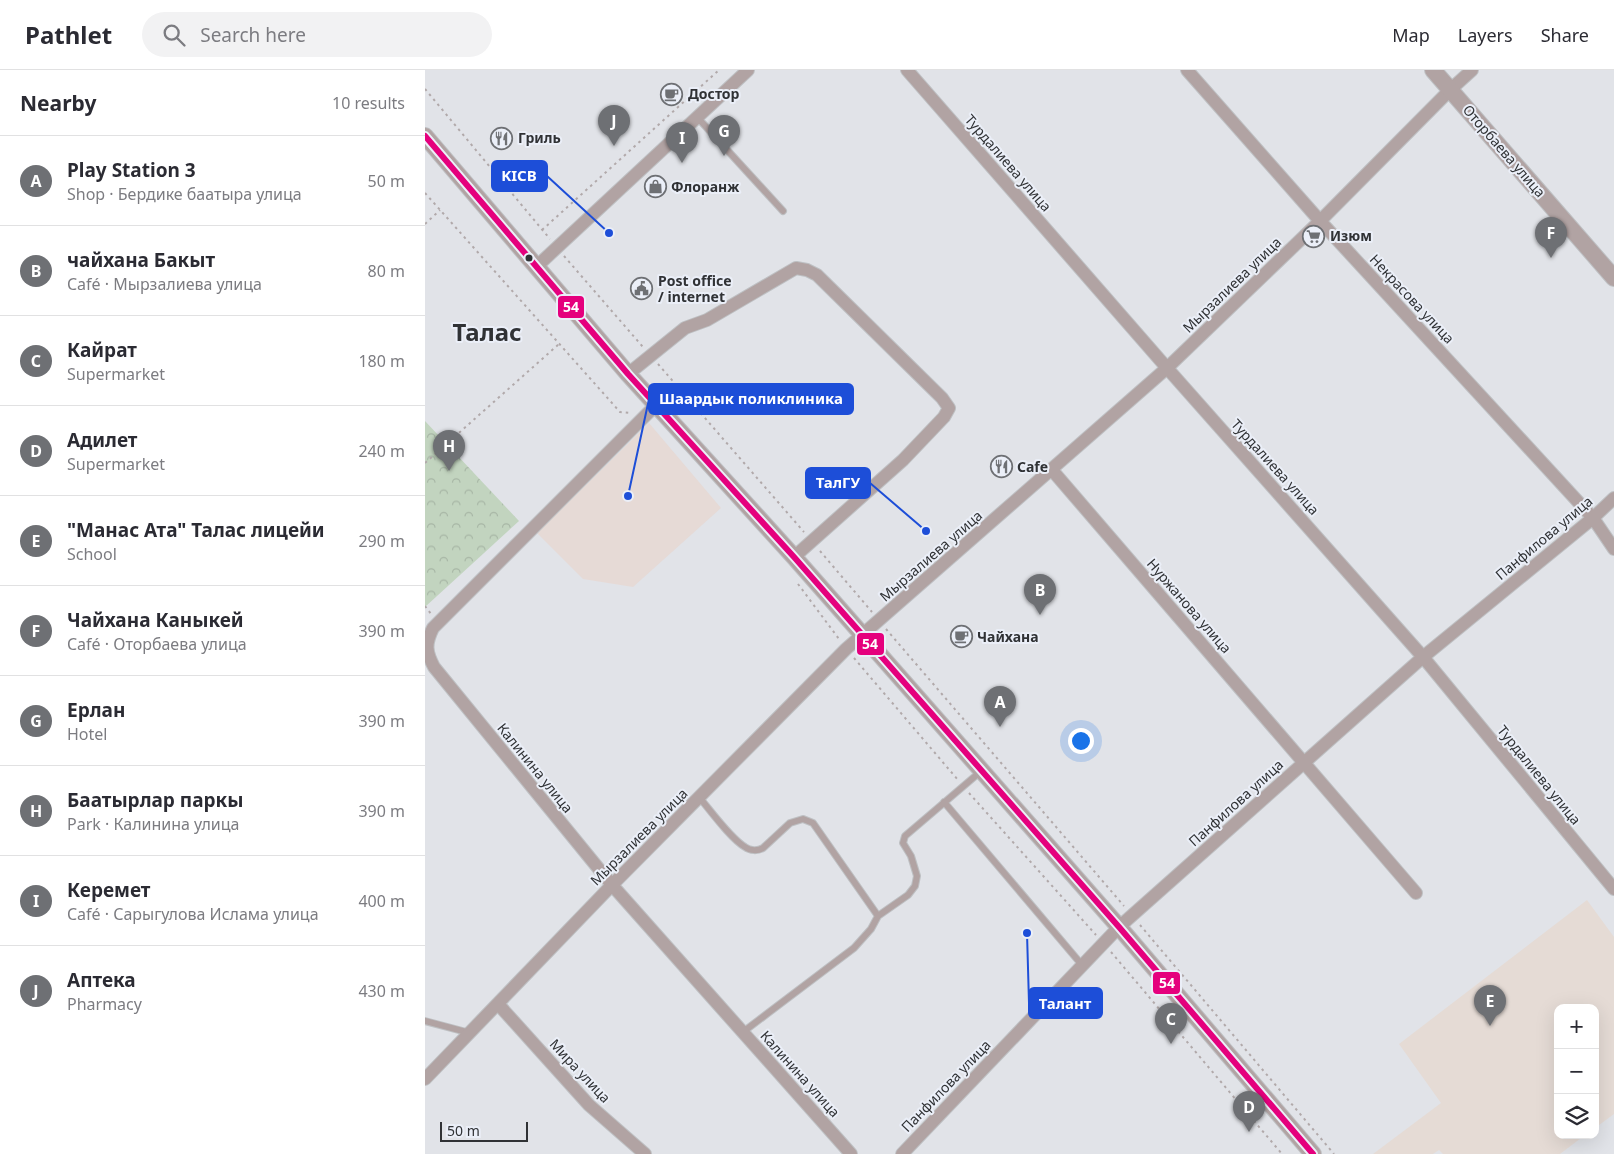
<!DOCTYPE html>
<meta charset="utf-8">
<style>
:root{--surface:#fff;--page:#f2f2f3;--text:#2b2b33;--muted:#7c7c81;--line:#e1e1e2;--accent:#6e7074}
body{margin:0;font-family:"Noto Sans",sans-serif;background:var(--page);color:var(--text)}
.controls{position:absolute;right:15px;bottom:15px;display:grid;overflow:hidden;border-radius:10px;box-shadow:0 5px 20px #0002}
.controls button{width:45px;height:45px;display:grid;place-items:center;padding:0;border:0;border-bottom:1px solid var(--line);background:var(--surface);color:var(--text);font:25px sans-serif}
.scale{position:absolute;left:15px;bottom:12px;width:88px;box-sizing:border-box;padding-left:5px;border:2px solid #303235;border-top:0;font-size:14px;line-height:18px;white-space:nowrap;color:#303235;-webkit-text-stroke:4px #ebeff8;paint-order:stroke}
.you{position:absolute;left:655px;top:670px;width:18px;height:18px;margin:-12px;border:4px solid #fff;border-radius:50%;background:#1a73e8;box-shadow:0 0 0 8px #1a73e833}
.badge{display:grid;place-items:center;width:32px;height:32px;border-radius:50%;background:var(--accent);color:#fff;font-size:16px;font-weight:700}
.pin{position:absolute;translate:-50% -41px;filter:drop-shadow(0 1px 2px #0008)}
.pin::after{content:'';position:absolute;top:26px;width:18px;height:15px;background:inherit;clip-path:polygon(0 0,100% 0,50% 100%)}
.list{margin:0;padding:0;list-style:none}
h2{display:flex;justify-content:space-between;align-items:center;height:65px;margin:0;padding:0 20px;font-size:21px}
h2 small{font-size:16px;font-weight:400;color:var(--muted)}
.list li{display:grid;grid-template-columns:32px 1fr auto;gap:15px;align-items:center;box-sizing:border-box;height:90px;padding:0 20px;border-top:1px solid var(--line)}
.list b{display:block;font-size:19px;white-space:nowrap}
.list p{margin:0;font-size:16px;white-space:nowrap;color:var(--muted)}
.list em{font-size:16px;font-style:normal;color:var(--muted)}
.icon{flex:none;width:28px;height:28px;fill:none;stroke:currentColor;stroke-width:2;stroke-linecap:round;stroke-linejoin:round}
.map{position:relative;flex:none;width:1189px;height:1084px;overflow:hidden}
header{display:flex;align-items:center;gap:30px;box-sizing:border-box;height:70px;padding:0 25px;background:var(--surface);border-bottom:1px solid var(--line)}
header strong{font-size:24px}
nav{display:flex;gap:28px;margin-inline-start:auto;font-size:18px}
.search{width:350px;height:45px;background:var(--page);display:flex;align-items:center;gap:12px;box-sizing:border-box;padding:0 18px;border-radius:28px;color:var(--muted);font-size:19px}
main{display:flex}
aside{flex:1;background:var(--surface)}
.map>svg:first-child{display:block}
.education{fill:#e5dbd5}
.medical{fill:#e6dad6}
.forest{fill:url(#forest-crowns)}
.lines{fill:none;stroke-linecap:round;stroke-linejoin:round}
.service-casing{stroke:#bec0c3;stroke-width:8}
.minor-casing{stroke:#bec0c3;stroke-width:14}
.tertiary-casing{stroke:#bec0c3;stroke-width:18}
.path{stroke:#b1a9aa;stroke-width:2;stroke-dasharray:2.5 4;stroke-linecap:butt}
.service{stroke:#b1a3a3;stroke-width:6}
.minor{stroke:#b1a3a3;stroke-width:12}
.tertiary{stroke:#b1a3a3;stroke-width:16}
.bus-1-casing{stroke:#ebeff8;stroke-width:10}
.bus-1{stroke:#e5007d;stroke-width:6}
.bus-dot{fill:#303235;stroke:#ebeff8;stroke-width:2}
.labels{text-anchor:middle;stroke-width:4;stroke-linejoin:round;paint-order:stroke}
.poi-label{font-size:14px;font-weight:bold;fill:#303235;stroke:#ebeff8;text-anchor:start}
.street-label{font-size:14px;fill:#303235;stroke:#ebeff8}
.town-label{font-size:24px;font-weight:bold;fill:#303235;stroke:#ebeff8}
.leader{fill:none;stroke:#1d4ed8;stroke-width:2}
.callout-dot{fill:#1d4ed8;stroke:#ebeff8;stroke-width:2}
.callout{fill:#1d4ed8;stroke:#1d4ed8;stroke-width:2}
.callout-label{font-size:15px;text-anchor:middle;font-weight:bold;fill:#fff}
.line-badge{stroke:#ebeff8;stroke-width:2}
.badge-label{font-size:14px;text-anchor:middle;font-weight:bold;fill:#fff}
</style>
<header>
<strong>Pathlet</strong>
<div class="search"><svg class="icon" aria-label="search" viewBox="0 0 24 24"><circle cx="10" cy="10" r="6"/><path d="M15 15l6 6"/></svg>Search here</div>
<nav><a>Map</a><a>Layers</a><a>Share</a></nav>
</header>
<main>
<aside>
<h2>Nearby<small>10 results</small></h2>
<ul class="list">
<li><span class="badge">A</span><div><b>Play Station 3</b><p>Shop · Бердике баатыра улица</p></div><em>50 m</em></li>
<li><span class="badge">B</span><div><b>чайхана Бакыт</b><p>Café · Мырзалиева улица</p></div><em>80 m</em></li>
<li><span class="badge">C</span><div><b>Кайрат</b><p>Supermarket</p></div><em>180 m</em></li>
<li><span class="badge">D</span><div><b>Адилет</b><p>Supermarket</p></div><em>240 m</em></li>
<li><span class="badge">E</span><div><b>&quot;Манас Ата&quot; Талас лицейи</b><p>School</p></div><em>290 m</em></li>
<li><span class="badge">F</span><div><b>Чайхана Каныкей</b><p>Café · Оторбаева улица</p></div><em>390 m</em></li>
<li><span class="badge">G</span><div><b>Ерлан</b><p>Hotel</p></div><em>390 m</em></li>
<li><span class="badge">H</span><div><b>Баатырлар паркы</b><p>Park · Калинина улица</p></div><em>390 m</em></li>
<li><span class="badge">I</span><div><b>Керемет</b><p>Café · Сарыгулова Ислама улица</p></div><em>400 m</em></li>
<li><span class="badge">J</span><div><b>Аптека</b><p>Pharmacy</p></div><em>430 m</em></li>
</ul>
</aside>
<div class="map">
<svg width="1189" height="1084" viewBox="0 0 1189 1084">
<defs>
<pattern id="forest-crowns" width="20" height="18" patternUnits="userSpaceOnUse" patternTransform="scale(1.25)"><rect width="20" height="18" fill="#c2d4bf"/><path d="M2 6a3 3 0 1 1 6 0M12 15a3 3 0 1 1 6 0" fill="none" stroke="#a7b6a5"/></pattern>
</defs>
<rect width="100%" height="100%" fill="#e1e3e8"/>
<!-- education -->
<path class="education" d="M1162,830L1189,867V1044L1170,1058V938H1133V1065H1160L1135,1084H1018L1014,1080L1008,1084H948L1016,1033L974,974Z"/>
<!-- medical -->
<path class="medical" d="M224,353L296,438L208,517L158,509L112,463Z"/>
<!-- forest -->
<path class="forest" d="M0,351L94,451L0,537Z"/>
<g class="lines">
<defs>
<path id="service" d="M272,47L358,141
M274,727C285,740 306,769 320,777C325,781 333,781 338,778L365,753L378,749L388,753L453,846
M519,732L657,895
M0,951L45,963
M318,962L429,878L446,859L453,846L483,825L490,816L492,806L486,786L478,773L480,766L555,702"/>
<path id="minor" d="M482,0L742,298L998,587L1189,819
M762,0L895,151L1168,448L1189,479
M111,197L323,0
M203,304L260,258L282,250L371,198L382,200L392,205L517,328L524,338L519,347L478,390L369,487
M230,336L8,558C0,574 1,582 9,597L187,815L426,1084
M627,400L991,823
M73,934L164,1035L220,1084
M0,1009L187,815L421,579L742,298L895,151L1025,20L1047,0
M477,1084L694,857L998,587L1168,448L1189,428"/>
<path id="tertiary" d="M1008,0L1189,208
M0,66L203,304L369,487L694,857L888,1084"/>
</defs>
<!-- service casing -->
<use href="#service" class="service-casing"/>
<!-- minor casing -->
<use href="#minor" class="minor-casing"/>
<!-- tertiary casing -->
<use href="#tertiary" class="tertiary-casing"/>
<!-- path -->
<path class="path" d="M0,19L125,169
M0,123L195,342L205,343
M0,154L15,140
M117,160L294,0
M139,186L218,277
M233,294L379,462
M0,393L134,274
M395,481L447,542
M373,514L414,569
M0,536L6,544
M461,559L699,836
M429,588L533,710
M544,723L671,865
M715,855L909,1084
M686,882L857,1084"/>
<!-- service -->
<use href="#service" class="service"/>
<!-- minor -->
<use href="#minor" class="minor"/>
<!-- tertiary -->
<use href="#tertiary" class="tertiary"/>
<defs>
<path id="bus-1" d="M0,66L203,304L369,487L694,857L888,1084"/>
</defs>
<!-- bus-1 casing -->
<use href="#bus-1" class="bus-1-casing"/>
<!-- bus-1 -->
<use href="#bus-1" class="bus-1"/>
</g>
<!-- icons -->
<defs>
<symbol id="cafe-ring" viewBox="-11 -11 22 22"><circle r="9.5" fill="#ebeff8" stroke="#6e7074" stroke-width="1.5"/><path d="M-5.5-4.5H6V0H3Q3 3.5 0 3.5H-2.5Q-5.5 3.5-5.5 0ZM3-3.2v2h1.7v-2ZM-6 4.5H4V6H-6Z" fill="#6e7074"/></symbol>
<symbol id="restaurant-ring" viewBox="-11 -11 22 22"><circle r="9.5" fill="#ebeff8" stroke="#6e7074" stroke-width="1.5"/><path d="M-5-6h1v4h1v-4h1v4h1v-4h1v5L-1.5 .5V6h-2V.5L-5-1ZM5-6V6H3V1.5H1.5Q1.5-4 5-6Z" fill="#6e7074"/></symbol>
<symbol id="shop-ring" viewBox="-11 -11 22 22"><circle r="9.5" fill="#ebeff8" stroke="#6e7074" stroke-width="1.5"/><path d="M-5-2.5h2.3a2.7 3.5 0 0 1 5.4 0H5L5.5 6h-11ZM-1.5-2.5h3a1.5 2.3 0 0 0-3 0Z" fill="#6e7074"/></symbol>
<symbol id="supermarket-ring" viewBox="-11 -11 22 22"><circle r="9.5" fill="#ebeff8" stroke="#6e7074" stroke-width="1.5"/><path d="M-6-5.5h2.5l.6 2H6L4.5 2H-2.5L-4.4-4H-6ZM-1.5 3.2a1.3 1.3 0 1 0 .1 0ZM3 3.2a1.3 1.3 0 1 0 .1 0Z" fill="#6e7074"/></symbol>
<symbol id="civic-ring" viewBox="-11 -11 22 22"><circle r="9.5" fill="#ebeff8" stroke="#6e7074" stroke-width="1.5"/><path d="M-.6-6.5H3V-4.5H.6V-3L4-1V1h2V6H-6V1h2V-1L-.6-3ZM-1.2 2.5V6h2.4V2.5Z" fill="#6e7074"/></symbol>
</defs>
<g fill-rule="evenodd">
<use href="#cafe-ring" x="234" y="12" width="25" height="25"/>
<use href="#restaurant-ring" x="64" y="56" width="25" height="25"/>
<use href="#shop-ring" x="218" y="104" width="25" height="25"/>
<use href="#supermarket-ring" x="876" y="154" width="25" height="25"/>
<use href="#civic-ring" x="204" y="206" width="25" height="25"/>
<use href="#restaurant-ring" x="564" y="384" width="25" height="25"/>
<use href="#cafe-ring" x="524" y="554" width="25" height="25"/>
</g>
<!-- markers -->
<circle class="bus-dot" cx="104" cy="188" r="4.5"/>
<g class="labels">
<!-- poi labels -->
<g class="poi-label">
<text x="263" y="29">Достор</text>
<text x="93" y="73">Гриль</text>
<text x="246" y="122">Флоранж</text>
<text x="905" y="171">Изюм</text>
<text x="233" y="216">Post office<tspan x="233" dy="16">/ internet</tspan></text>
<text x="592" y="402">Cafe</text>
<text x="552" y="572">Чайхана</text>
</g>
<!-- street labels -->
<g class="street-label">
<text transform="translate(1079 81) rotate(49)" y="5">Оторбаева улица</text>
<text transform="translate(583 93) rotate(49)" y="5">Турдалиева улица</text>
<text transform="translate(807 215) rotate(-44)" y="5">Мырзалиева улица</text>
<text transform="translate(987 229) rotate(47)" y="5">Некрасова улица</text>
<text transform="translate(850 397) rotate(48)" y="5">Турдалиева улица</text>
<text transform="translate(1119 468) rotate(-40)" y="5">Панфилова улица</text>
<text transform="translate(506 486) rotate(-41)" y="5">Мырзалиева улица</text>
<text transform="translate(764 536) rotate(49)" y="5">Нуржанова улица</text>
<text transform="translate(110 698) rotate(51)" y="5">Калинина улица</text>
<text transform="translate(1114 705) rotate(51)" y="5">Турдалиева улица</text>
<text transform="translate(811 733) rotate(-42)" y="5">Панфилова улица</text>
<text transform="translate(214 767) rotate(-45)" y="5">Мырзалиева улица</text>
<text transform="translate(155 1001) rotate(47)" y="5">Мира улица</text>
<text transform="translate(375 1004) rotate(48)" y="5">Калинина улица</text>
<text transform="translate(521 1016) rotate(-46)" y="5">Панфилова улица</text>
</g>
<!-- town labels -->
<g class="town-label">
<text x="62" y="271">Талас</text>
</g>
</g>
<!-- callouts -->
<path class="leader" d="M184 163L122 106M203 426L224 329M501 461L445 413M602 863L604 933"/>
<g class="callout-dot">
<circle cx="184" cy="163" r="5"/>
<circle cx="203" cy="426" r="5"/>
<circle cx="501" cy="461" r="5"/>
<circle cx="602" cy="863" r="5"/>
</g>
<g class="callout">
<rect x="67" y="91" width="55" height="30" rx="5"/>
<rect x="224" y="314" width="204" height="30" rx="5"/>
<rect x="381" y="398" width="64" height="30" rx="5"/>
<rect x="604" y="918" width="73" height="30" rx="5"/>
</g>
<g class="callout-label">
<text x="94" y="111">KICB</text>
<text x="326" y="334">Шаардык поликлиника</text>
<text x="413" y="418">ТалГУ</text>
<text x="640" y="939">Талант</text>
</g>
<g class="line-badge">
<rect x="132" y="225" width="28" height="24" rx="5" fill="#e5007d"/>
<rect x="431" y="562" width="29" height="24" rx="5" fill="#e5007d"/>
<rect x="727" y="901" width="29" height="24" rx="5" fill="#e5007d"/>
</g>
<g class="badge-label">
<text x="146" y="242">54</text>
<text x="445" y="579">54</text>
<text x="742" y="918">54</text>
</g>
</svg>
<div class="controls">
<button>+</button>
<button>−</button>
<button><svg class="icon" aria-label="layers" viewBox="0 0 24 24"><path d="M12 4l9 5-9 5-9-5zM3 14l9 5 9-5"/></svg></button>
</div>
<div class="scale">50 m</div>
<div class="you"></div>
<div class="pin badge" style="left:575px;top:657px">A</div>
<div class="pin badge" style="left:615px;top:545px">B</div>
<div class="pin badge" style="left:746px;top:974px">C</div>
<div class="pin badge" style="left:824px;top:1062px">D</div>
<div class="pin badge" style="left:1065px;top:956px">E</div>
<div class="pin badge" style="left:1126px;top:188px">F</div>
<div class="pin badge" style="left:299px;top:86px">G</div>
<div class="pin badge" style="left:24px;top:401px">H</div>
<div class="pin badge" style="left:257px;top:93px">I</div>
<div class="pin badge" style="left:189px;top:76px">J</div>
</div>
</main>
